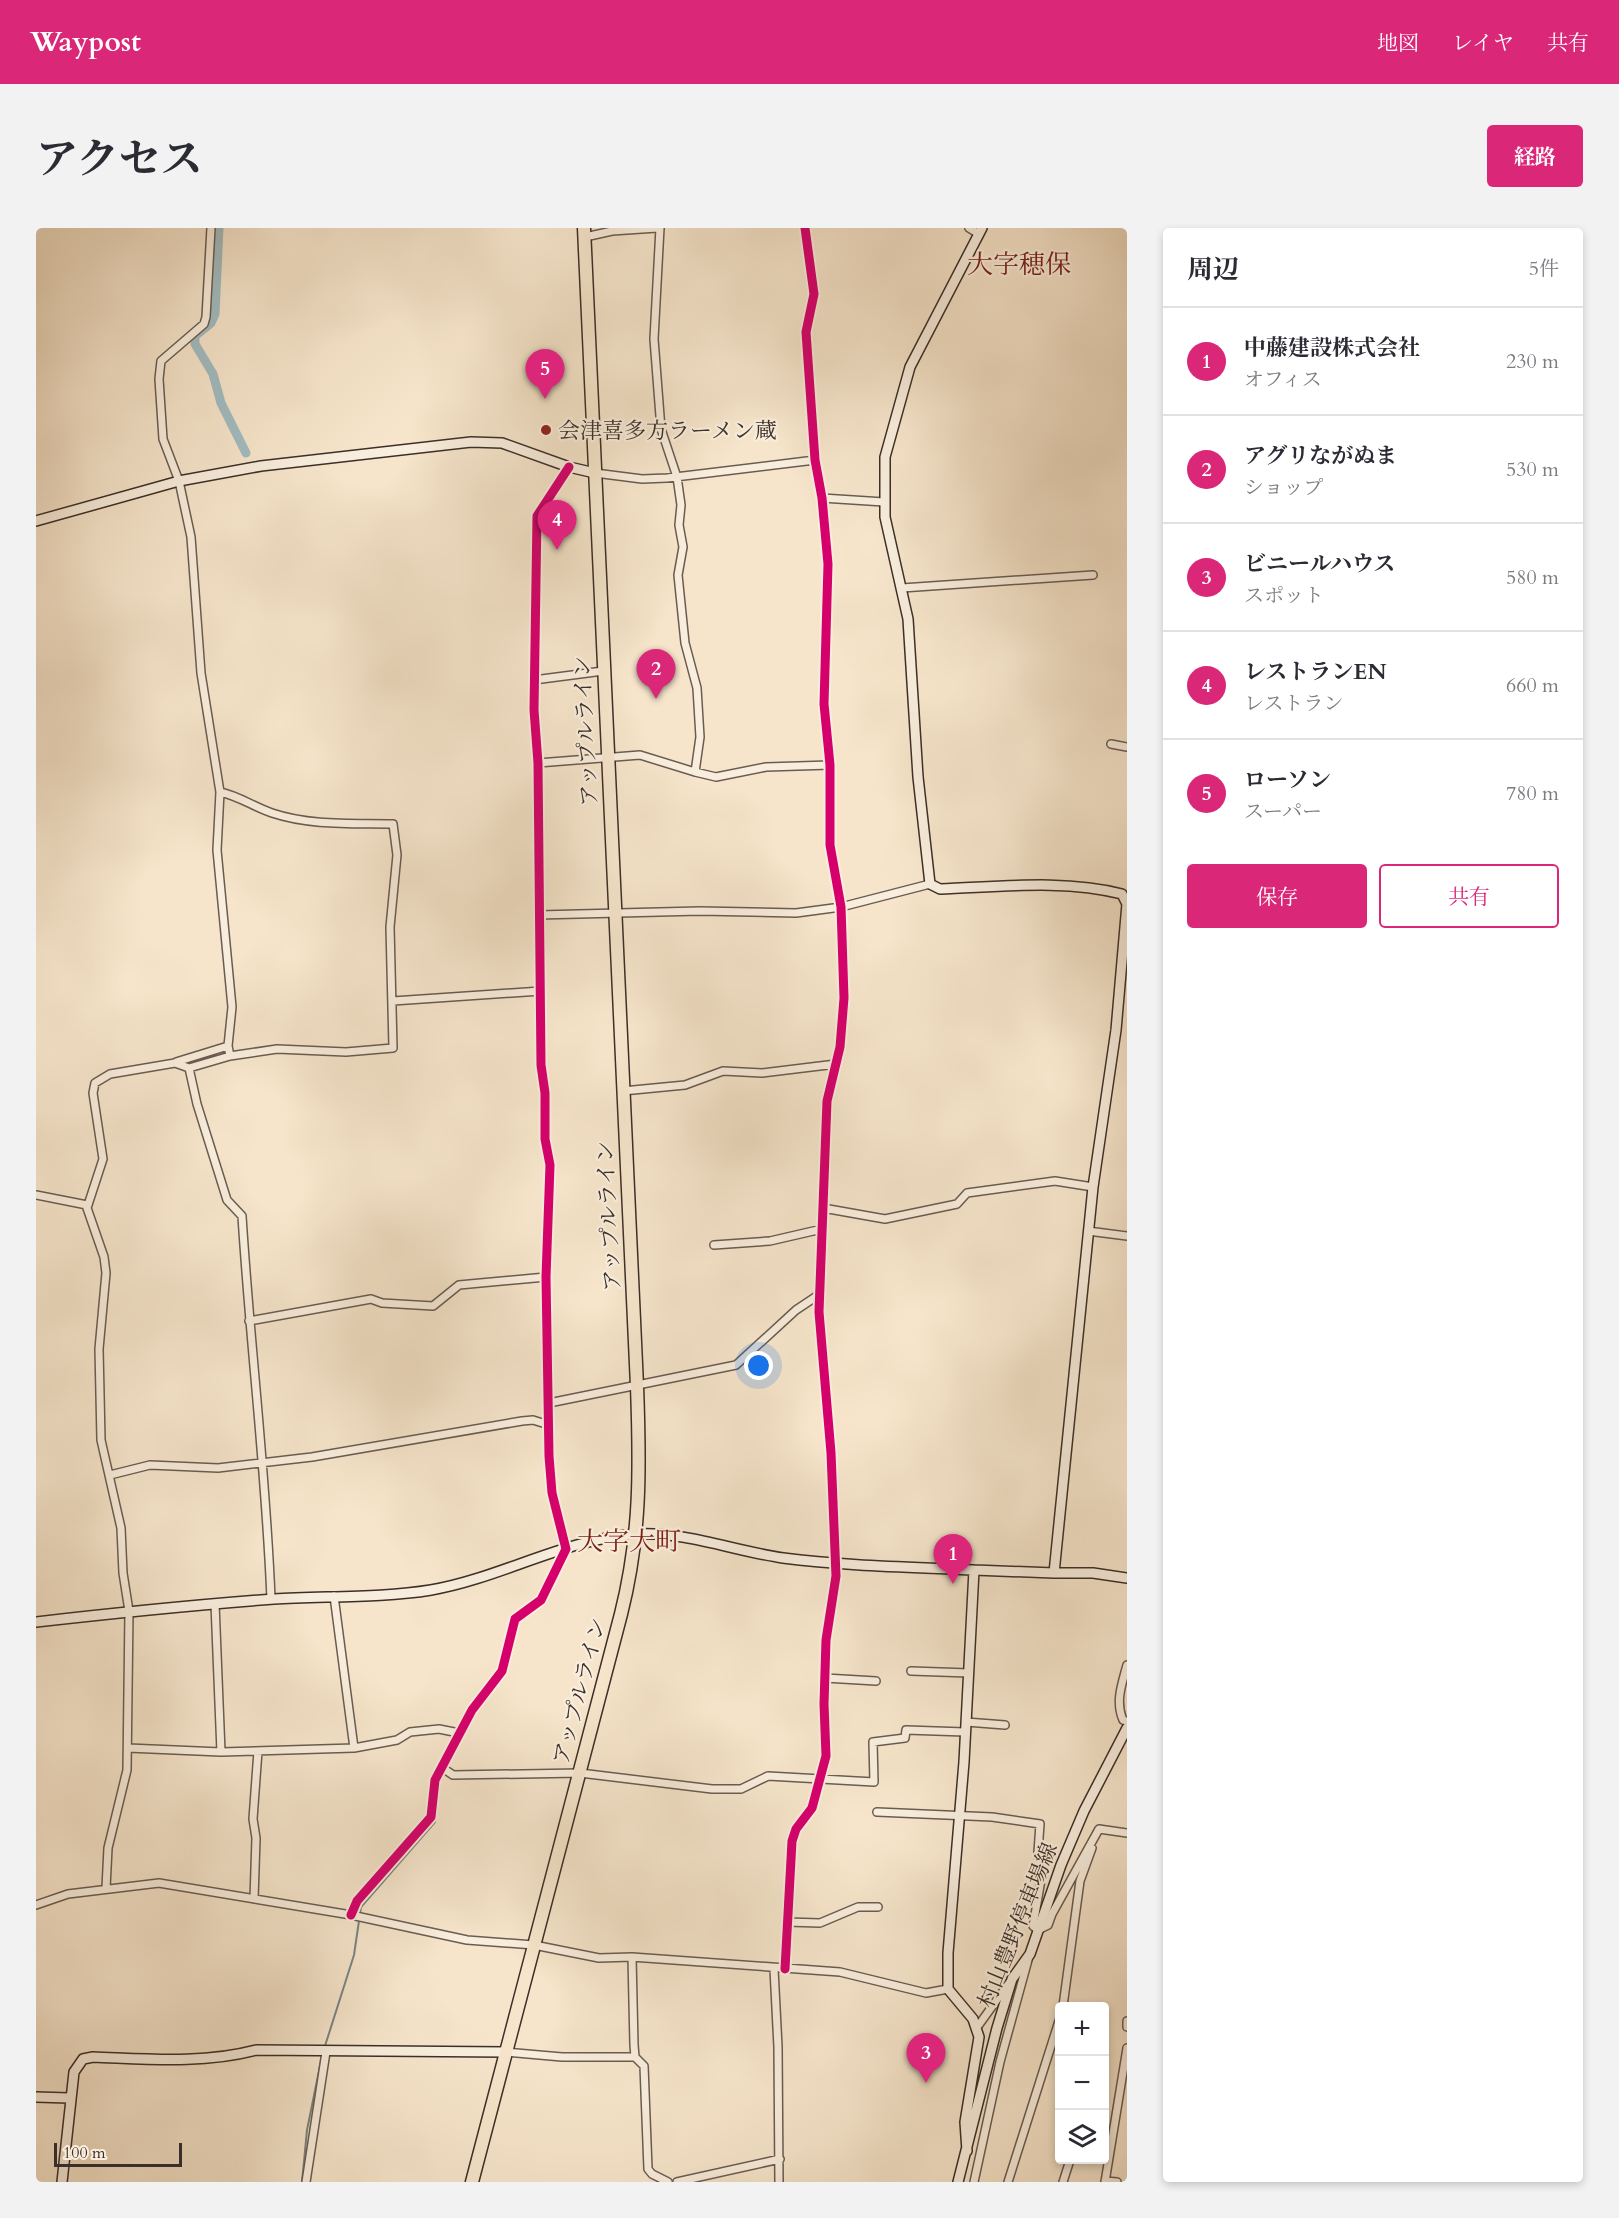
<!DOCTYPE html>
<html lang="ja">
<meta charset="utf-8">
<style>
:root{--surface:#fff;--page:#f2f2f3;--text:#2b2b33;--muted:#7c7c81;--line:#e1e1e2;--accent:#db2777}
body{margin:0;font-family:Cardo,"Noto Serif JP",serif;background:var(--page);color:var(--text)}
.controls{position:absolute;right:18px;bottom:18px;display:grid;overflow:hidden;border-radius:6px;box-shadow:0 3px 9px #0003}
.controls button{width:54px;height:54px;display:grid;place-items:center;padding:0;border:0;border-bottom:2px solid var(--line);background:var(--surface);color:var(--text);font:30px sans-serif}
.scale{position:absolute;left:18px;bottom:15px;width:128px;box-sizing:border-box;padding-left:6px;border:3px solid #3c2f29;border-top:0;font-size:16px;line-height:21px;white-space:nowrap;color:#3c2f29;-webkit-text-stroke:4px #f9eedd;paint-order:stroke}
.you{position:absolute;left:723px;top:1138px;width:21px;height:21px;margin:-15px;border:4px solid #fff;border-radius:50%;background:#1a73e8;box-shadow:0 0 0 9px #1a73e833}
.badge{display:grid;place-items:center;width:39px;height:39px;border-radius:50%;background:var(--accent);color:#fff;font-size:20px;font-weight:700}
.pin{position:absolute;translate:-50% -50px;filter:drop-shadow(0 2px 3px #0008)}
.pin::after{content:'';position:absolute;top:32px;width:21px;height:18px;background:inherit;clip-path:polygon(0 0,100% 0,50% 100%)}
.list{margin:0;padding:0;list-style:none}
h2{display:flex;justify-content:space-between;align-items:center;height:78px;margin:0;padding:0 24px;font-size:26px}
h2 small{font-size:20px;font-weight:400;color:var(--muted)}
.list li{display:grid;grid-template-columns:39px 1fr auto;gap:18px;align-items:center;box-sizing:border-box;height:108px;padding:0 24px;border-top:2px solid var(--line)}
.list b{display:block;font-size:22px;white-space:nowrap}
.list p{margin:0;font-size:20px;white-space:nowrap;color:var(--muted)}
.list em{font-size:20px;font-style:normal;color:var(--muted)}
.actions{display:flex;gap:12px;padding:18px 24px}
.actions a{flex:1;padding:14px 0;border:2px solid var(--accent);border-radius:6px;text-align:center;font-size:21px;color:var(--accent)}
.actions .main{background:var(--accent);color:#fff}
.icon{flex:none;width:33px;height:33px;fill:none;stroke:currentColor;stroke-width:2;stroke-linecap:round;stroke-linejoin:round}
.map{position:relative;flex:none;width:1091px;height:1954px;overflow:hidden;border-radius:6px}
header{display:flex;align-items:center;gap:36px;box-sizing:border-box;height:84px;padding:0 30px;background:var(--accent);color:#fff}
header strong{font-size:28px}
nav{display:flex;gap:33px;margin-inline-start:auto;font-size:21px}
.intro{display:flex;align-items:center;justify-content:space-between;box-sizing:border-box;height:144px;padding:0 36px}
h1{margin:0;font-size:42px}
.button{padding:15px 27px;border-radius:6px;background:var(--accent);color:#fff;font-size:21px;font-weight:700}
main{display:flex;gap:36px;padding:0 36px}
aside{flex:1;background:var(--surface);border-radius:6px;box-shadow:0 3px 9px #0003}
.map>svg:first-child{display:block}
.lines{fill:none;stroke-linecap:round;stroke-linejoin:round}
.stream{stroke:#798484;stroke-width:2}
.canal{stroke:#a1bcc1;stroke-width:9}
.street-casing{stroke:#6a5c52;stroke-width:10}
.secondary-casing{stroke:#3c2f29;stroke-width:12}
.highway-casing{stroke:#3c2f29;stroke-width:15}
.street{stroke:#f9eedd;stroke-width:7}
.secondary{stroke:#f9eedd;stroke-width:9}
.highway{stroke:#f6e5cb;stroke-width:12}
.cycleway-casing{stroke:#f9eedd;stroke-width:13}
.cycleway{stroke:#d6006c;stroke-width:9}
.poi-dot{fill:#8f2418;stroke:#f9eedd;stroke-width:2}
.labels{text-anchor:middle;stroke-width:4.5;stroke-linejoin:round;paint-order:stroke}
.poi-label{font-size:22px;fill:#3c2f29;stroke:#f9eedd;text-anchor:start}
.street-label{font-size:22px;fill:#3c2f29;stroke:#f9eedd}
.quarter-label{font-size:26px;fill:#7a1f14;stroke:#f9eedd}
</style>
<header>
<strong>Waypost</strong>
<nav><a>地図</a><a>レイヤ</a><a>共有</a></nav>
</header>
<div class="intro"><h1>アクセス</h1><a class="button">経路</a></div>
<main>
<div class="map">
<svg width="1091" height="1954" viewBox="0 0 1091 1954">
<rect width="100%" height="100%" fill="#f6e5cb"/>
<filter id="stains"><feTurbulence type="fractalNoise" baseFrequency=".00333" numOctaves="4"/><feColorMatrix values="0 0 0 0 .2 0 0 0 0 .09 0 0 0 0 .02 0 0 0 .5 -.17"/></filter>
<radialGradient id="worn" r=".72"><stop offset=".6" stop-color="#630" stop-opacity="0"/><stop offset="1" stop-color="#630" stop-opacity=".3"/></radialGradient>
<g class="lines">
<!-- stream -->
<path class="stream" d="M497,1382L508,1375
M426,1509L447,1472
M288,1821L318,1727L325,1679L399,1594L404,1553L416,1527
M266,1954L271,1902L285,1833"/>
<!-- canal -->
<path class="canal" d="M183,0L179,86L175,95L159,108V116L177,146L185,175L210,225"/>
<defs>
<path id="street" d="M175,0L170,89L168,96L125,133L123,151L127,211L143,253L155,309L165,445L184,564L181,622L196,779L192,818L194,828
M933,0L943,6
M549,9L576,3L621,0
M559,245L606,251L631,250L779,232
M786,270L848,274
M866,360L1057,347
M498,452L567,443
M1075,516L1091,519
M502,535L604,527L659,544L664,509L661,460L649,415L642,347L647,319L643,297L645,277L641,249L625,201L618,111L624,0
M659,544L680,549L730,539L794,537
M502,687L664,683L760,685L805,679L894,656
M357,773L505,763
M140,834L192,818
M153,840L161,876L191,972L206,988C214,1116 230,1243 235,1371
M587,863L649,857L687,843L726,845L800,836
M0,967L51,977
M787,980L849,991L921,976L931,965L1019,953L1057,959
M1052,1003L1091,1008
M678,1017L734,1013L786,1001
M213,1093L335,1071L346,1075L397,1078L423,1057L510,1049
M513,1175L700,1137L760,1082L784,1066
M74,1247L114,1237L182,1240L276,1229L486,1193L497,1192L513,1197
M298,1368L318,1520
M179,1376L185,1524L318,1520L361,1512L374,1504L403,1501L423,1505
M1091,1437C1086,1456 1079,1473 1087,1492L1091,1493
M875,1443L933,1445
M789,1450L840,1453
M930,1494L969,1497
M92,1520L185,1524
M405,1539L417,1547L544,1545L676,1561H705L732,1548L838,1554L837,1514L869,1510L870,1502L929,1504
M841,1584L956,1589L1004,1596L1002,1624L1005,1652L997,1698L1002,1702L1012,1697L1016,1686L1063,1601L1091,1605
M70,1660L72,1620L91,1542L93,1383L87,1345L85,1300L65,1212L63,1121L70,1045L68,1029L51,980L67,931L57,865L59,855L74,846L139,835L153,840L194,828L241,821L310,824L357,820L354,699L361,627L357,596C317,595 275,598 236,585C218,579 203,568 184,564
M218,1671L220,1610L217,1591L222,1523
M0,1677L32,1666L123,1655L315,1687L431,1712L498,1717L563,1730L596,1729L804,1744L890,1765L912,1761
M315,1687L321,1673L395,1589L399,1552L436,1482L466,1443L479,1391L505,1372L530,1321L516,1265L513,1228L510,1049L514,937L509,911V865L505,837L502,535L498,482L501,288L533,239
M751,1694L784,1695L822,1679H842
M596,1729L598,1817L599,1829L608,1838L612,1941L616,1946L632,1954
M738,1741L742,1819L743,1954
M749,1741L756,1613L760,1601L776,1580L790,1528L788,1476L790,1412L800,1348L795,1225L783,1084L791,873L804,819L808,770L805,679L794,617V537L788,476L792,336L786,270L779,232L770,104L778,66L769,0
M1027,1778L1044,1653L1056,1620
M1091,1793V1799
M942,1798L973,1755
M470,1824L526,1829H599
M1069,1953L1081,1954
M270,1954L290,1824
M641,1954L744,1931
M938,1954L964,1834L992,1732
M972,1954L1023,1793
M1027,1954L1034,1932
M1069,1954L1091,1820"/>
<path id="secondary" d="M946,0L874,139L849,229V289L872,391L882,549L894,656L904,661C963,659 1028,651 1086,666L1091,676
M0,293L143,253L225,238L435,214L466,215L533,239L559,245
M1018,1345H1057L1091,1350
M0,1394C79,1385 158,1377 238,1371C287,1368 347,1370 395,1362C465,1350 530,1310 602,1306C652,1304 698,1323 747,1330C810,1338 874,1339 938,1342
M0,1869L33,1870
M931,1923L929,1894L943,1809L937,1791L912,1761V1725L928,1534L938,1342L1018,1345L1057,959L1080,802L1091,676
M26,1954L38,1844L47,1831L57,1829C113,1831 166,1836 220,1822L470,1824
M922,1954L961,1800L976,1751L994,1726L1025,1637L1048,1583L1091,1500"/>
<path id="highway" d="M436,1954L585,1386C605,1307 604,1239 601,1158L548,0"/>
</defs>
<!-- street casing -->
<use href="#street" class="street-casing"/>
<!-- secondary casing -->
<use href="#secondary" class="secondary-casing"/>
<!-- highway casing -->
<use href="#highway" class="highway-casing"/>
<!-- street -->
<use href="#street" class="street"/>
<!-- secondary -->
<use href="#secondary" class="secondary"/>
<!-- highway -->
<use href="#highway" class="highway"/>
<defs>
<path id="cycleway" d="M315,1687L321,1673L395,1589L399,1552L436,1482L466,1443L479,1391L505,1372L530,1321L516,1265L513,1228L510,1049L514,937L509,911V865L505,837L502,535L498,482L501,288L533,239
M749,1741L756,1613L760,1601L776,1580L790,1528L788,1476L790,1412L800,1348L795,1225L783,1084L791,873L804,819L808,770L805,679L794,617V537L788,476L792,336L786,270L779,232L770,104L778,66L769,0"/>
</defs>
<!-- cycleway casing -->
<use href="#cycleway" class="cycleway-casing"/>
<!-- cycleway -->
<use href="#cycleway" class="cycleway"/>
</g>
<!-- markers -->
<circle class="poi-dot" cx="510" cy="202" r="6"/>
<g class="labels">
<!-- poi labels -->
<g class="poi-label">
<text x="522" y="210">会津喜多方ラーメン蔵</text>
</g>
<!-- street labels -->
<g class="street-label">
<text transform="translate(549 503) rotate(-93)" y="8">アップルライン</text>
<text transform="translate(572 988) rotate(-93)" y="8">アップルライン</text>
<text transform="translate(543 1463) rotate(-75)" y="8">アップルライン</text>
<text transform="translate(981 1697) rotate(-68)" y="8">村山豊野停車場線</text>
</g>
<!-- quarter labels -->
<g class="quarter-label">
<text x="983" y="45">大字穂保</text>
<text x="593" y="1322">大字大町</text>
</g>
</g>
<rect width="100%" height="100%" filter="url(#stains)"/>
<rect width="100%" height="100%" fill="url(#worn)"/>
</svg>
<div class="controls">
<button>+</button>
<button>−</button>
<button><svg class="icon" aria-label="layers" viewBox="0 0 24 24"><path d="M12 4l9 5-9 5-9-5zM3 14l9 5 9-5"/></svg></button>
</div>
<div class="scale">100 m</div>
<div class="you"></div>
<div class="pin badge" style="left:917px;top:1356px">1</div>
<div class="pin badge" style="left:620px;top:471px">2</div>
<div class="pin badge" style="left:890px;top:1855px">3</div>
<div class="pin badge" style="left:521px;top:322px">4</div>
<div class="pin badge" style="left:509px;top:171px">5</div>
</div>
<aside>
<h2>周辺<small>5件</small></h2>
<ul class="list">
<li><span class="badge">1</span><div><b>中藤建設株式会社</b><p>オフィス</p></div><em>230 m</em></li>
<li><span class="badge">2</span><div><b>アグリながぬま</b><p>ショップ</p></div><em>530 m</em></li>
<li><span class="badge">3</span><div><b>ビニールハウス</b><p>スポット</p></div><em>580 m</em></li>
<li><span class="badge">4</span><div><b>レストランEN</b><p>レストラン</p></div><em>660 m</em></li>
<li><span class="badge">5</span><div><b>ローソン</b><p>スーパー</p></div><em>780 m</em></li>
</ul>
<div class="actions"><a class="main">保存</a><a>共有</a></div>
</aside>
</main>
